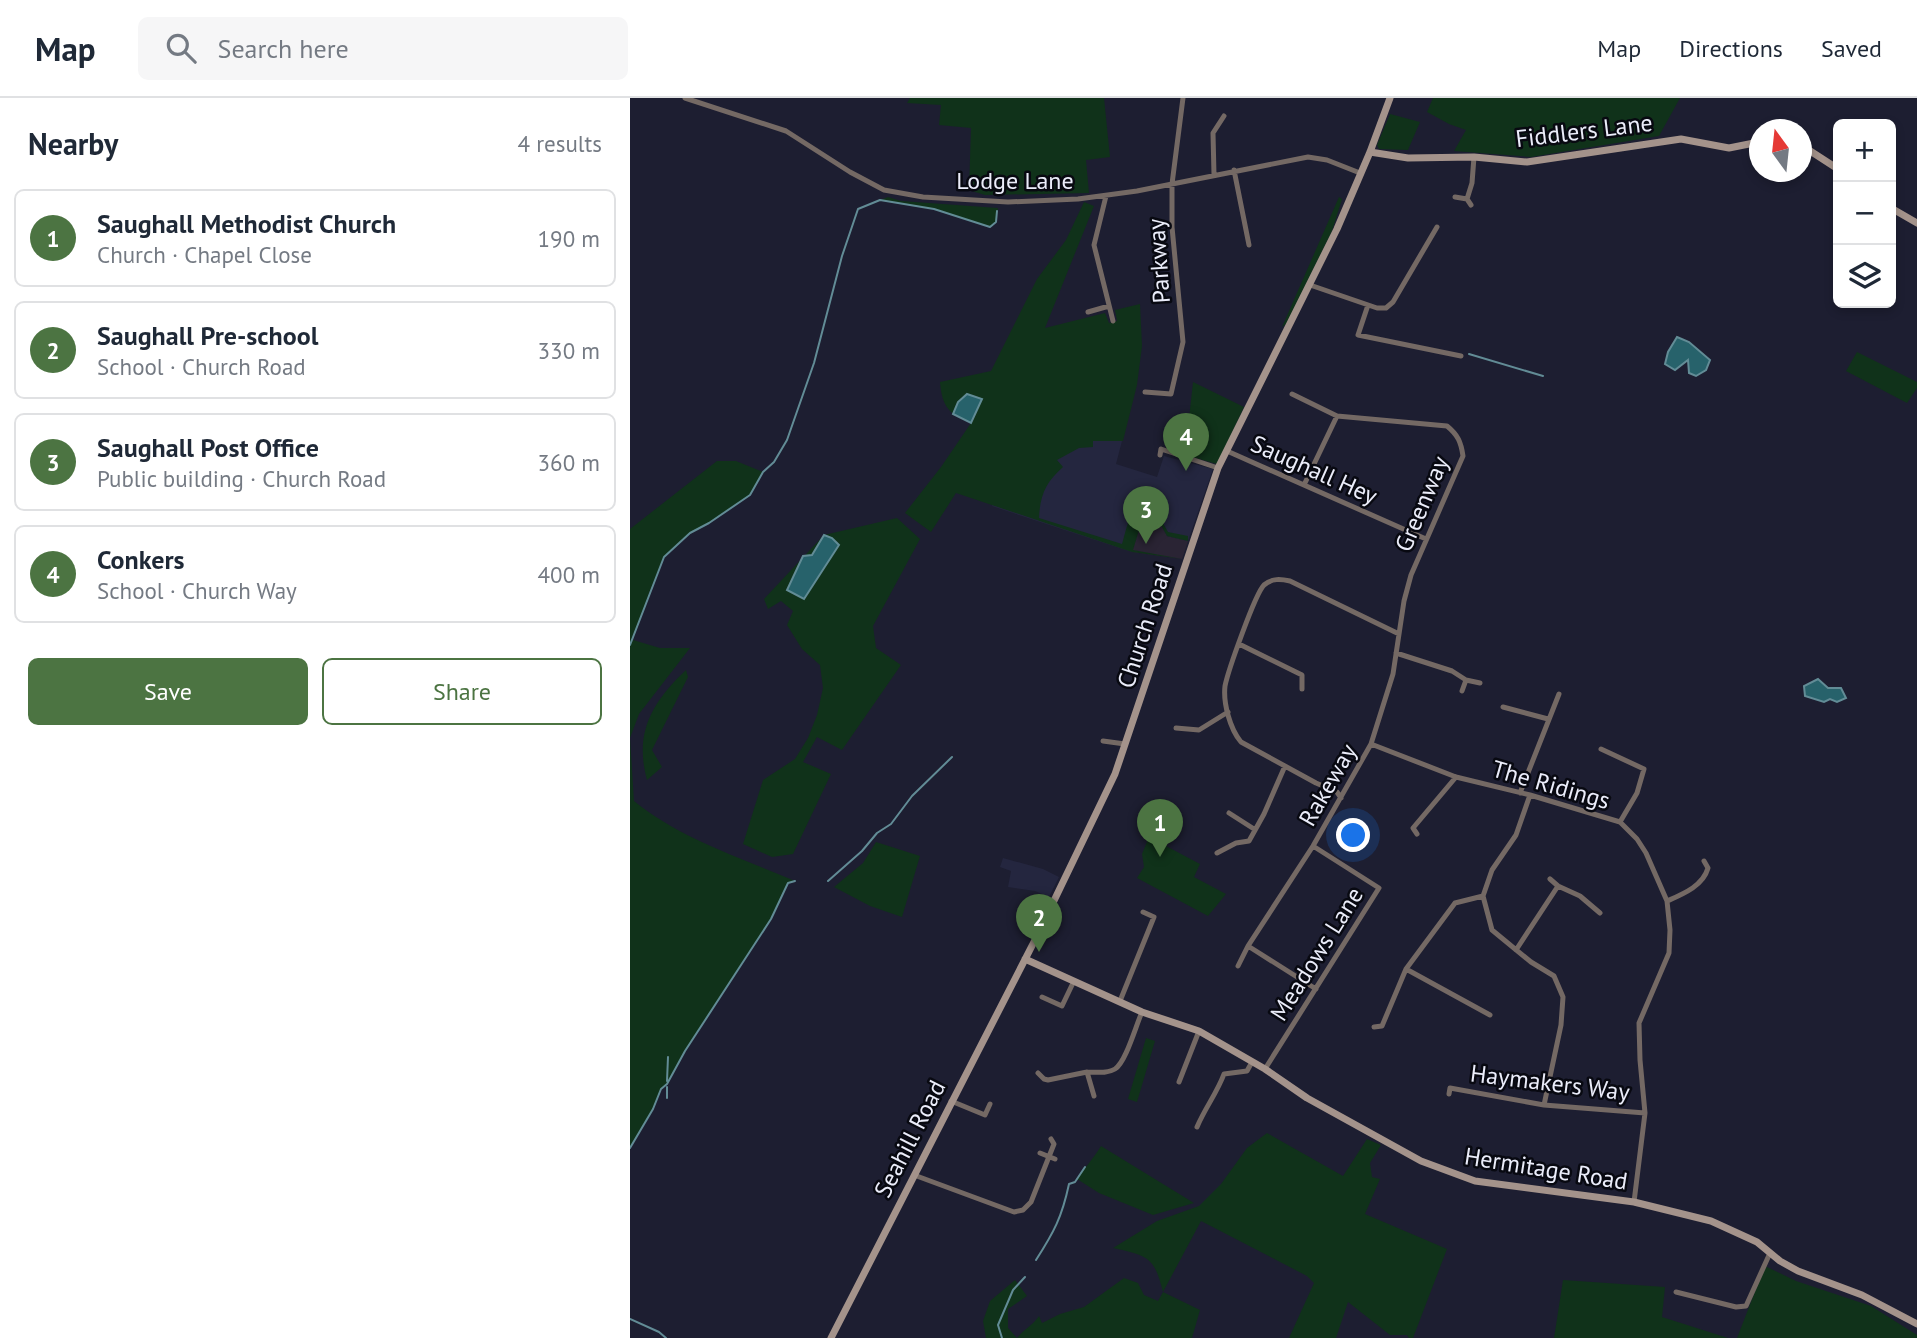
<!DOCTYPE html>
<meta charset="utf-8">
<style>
:root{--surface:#fff;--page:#f6f6f7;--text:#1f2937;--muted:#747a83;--line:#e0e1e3;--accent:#4c7442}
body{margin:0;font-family:"PT Sans",sans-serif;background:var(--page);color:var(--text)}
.controls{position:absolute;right:21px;top:21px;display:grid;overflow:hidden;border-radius:10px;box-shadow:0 4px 10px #0003}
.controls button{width:63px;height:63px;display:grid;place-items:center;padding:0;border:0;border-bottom:2px solid var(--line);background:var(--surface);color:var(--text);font:35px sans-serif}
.compass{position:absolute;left:1119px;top:21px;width:63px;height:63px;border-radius:50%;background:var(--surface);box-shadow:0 4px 10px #0003;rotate:345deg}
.you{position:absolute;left:724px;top:738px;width:24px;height:24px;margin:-18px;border:5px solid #fff;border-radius:50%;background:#1a73e8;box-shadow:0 0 0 10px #1a73e833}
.badge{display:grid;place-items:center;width:46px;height:46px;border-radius:50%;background:var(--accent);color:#fff;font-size:23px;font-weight:700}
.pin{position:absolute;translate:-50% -58px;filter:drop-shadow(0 2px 4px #0008)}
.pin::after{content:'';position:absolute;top:37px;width:24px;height:21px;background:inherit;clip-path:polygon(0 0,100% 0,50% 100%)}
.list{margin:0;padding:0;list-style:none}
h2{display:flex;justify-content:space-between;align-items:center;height:91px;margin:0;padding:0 28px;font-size:30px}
h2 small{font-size:23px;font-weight:400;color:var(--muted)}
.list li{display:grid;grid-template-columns:46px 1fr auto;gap:21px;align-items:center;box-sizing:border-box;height:98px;margin:0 14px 14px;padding:0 14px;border:2px solid var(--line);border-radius:10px}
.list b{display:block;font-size:26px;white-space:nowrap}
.list p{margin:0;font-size:23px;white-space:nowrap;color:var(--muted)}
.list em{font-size:23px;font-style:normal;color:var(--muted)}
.actions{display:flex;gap:14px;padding:21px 28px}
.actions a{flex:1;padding:16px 0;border:2px solid var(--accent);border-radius:10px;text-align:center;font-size:24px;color:var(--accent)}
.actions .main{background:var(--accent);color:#fff}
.icon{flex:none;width:38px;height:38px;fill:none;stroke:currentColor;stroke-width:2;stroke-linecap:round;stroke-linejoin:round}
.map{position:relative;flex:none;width:1287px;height:1240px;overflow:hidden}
header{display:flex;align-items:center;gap:42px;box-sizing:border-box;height:98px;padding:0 35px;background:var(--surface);border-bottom:2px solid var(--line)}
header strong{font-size:33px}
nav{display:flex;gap:38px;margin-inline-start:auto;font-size:24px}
.search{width:490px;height:63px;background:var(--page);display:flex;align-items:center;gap:18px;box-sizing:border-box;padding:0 24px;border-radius:10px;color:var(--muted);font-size:26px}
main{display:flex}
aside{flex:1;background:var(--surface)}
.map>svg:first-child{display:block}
.commercial{fill:#2a2434}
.built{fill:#24263f}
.green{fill:#10321a}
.water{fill:#27626b;stroke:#628c96;stroke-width:2}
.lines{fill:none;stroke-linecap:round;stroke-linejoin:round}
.stream{stroke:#628c96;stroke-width:2}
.street{stroke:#746964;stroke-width:5}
.secondary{stroke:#a4938b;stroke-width:7}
.labels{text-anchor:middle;stroke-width:5;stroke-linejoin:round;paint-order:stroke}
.street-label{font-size:24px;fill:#ebedfa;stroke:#080911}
</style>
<header>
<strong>Map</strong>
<div class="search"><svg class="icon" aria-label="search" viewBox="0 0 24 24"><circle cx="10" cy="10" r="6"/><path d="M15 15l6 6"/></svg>Search here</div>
<nav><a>Map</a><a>Directions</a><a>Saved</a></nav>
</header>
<main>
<aside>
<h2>Nearby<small>4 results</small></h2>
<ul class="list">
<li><span class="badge">1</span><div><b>Saughall Methodist Church</b><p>Church · Chapel Close</p></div><em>190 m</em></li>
<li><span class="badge">2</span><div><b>Saughall Pre-school</b><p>School · Church Road</p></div><em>330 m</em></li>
<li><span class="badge">3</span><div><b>Saughall Post Office</b><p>Public building · Church Road</p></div><em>360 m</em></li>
<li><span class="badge">4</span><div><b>Conkers</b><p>School · Church Way</p></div><em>400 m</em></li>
</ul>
<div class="actions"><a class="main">Save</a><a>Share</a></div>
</aside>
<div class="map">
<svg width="1287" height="1240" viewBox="0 0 1287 1240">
<rect width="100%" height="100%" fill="#1d1e31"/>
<!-- commercial -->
<path class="commercial" d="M511,422L531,427L537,438L558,443L552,461L502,454Z"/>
<!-- built -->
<path class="built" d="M504,297L486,366L527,379L534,358L583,371L558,443L537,438L531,427L512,422L502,454L362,408L370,366Z
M373,760L413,771L429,779L419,799L405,793L378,789L381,773L370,769Z"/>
<!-- green -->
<path class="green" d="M280,0H474L480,59L456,62L459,95L355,97L339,92L341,30L309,27L311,7L277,5Z
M803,0H1050L1029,38L901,59L824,53L836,32L819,26L797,14Z
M760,16L790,24L778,52L749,51L747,47Z
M258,99L271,103L368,110L366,124L360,129L304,111L250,102Z
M709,99L712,101L702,133L656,226L652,229Z
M454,104L464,108L415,230L475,215L479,225L487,223L485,212L510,206L512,248L507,287L493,343H463V349L449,350L427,362L433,369C416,384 410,397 409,420L492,446C499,424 497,410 524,409L538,434L558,438V443L537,438L531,427L512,422L503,452L552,461L502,454L326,395L301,434L275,415L311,369L341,325C319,316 312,309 310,284L361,273L407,181L436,142Z
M1227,254L1287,284V290L1277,305L1216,273Z
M563,284L614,309L587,366L555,357Z
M87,363H106L133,374L120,397L79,425L60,435L34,459L19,495L3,542L30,550H60L9,616L0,640L4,703C49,740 111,760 165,783L158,785L141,821L55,953L37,986L31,991L23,1011L0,1050V431Z
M267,420L290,441L243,528L246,550L271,567L212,652L187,639L173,664L201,676L163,756L142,759L113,746L133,682L165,661L178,640L187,617L193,590L190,567L172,551L157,527L163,513L151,503L138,511L134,501L194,437Z
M56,572L58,579L22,652L32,669L17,682C4,635 22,604 56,572Z
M519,739L570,766L564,779L596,796L578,818L507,780L514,769L512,756Z
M246,744L290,758L272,819L240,808L204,789L233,765Z
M516,940L525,943L507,1004L498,1001Z
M637,1035L713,1078L737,1041L751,1047L740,1065L742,1079L750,1081L735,1116L817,1151L783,1240H779L777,1237H760L718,1204L706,1240H659L684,1185L677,1178L571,1123L533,1194L570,1212L562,1240H356L353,1223L360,1203L385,1182L397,1198L378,1211V1230L387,1240C394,1231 402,1228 409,1218L412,1225L430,1216L454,1209L494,1180L508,1185L514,1197L528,1203L533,1194C524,1158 518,1158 483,1150L527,1123L569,1108L591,1086L617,1050Z
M471,1048L564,1105L523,1117L469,1095L447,1081C455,1069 463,1061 471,1048Z
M1135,1168L1166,1183L1241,1208L1287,1237V1240H1107Z
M933,1182L1035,1189L1032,1219L1098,1240H924Z"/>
<!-- water -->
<path class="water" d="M1047,239L1059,244L1080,262L1076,272L1066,278L1059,275L1058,262L1045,272L1035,266L1038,254Z
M337,296L352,301L341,325L323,316L328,304Z
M194,437L202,440L209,447L174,501L157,492L173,458L182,457Z
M1188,581L1198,590H1211L1216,600L1207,604L1200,601L1194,604L1175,598L1174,588Z"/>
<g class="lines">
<!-- stream -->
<path class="stream" d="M839,256L913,278
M0,547L34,459L60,435L79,425L120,397L133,374L144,364L157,342L184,265L212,158L228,111L250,102L304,111L360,129L366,124L367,113
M198,783L232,753L247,735L261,726L282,698L322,659
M37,983L38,959
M37,1000V989
M0,1050L23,1011L31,991L37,986L55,953L141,821L158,785L165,783
M406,1162C424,1134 432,1119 439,1086L445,1084L455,1069
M0,1221L29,1234L36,1240
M372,1240L368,1227L383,1192L395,1179"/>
<!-- street -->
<path class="street" d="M55,0L156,33L220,74L254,92L293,99L378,104L448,101L507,93L678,59L697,62L730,75
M604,72L619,147
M584,77L583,35L594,18
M476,98L464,147L483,223
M825,99L837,101
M841,107L837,101L842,85L844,59
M680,187L747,210H756L763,204L807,129
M738,207L728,237L831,258
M458,214L479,208
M515,294L541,296L553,244L542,129V86L553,0
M597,353L796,441
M530,357L531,351L588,370
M674,387L707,318
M609,546L672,577V591
M766,555L822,573L836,582L850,585
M832,593L836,582
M873,609L918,621
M546,630L569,632L598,614
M473,643L495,646
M741,646L826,679L900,697L990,724L1007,741L1016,755L1037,803L1040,832L1039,855L1009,925L1010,962L1015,1015L1004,1104
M971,651L1014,671L1007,695L990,724
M890,695L929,596
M900,697L886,737L862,772L853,798L862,832L901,864L924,878L933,899L931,927L914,1007
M711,700L707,694L686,685L611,644C600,631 593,605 595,588C598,573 625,496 634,487C642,480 651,481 660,483L769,536
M599,715L624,731
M787,736L783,730L826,679
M587,755L606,745L619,743L634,716L655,668
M920,781L928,788
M1037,803C1053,796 1073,788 1078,770L1074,763
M618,848L686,891
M886,852L928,788L950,798L970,815
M608,868L618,848L683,748L741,646L763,576L774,503L781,477L833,358C831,344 828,337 817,328L707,318L662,296
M776,871L860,917
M412,899L432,908L443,885
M490,903L524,819L513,814
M744,929L752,928L776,871L825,805L853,798
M635,971L749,790L683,748
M408,975L414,981L418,982L457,974
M549,984L569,933
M819,996L820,990L914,1007L1015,1015
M464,998L457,974C466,974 477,976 485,971C496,964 506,927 512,914
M321,1003L355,1017L360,1006
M567,1029C575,1010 587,995 594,976L617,973L622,964
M410,1055L425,1061
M284,1077L384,1114L393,1112L401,1104L424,1046L421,1041
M1046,1194L1106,1209L1116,1208L1140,1155"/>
<!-- secondary -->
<path class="secondary" d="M1171,47L1208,71
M740,54L778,60L844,59L897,64L1051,41L1099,50L1129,44
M1261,110L1287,125
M395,861L512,914L569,933L635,971L677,1000L791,1063L845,1083L1004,1104L1081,1123L1127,1144L1150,1163L1168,1173L1232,1197L1287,1226
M201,1240L407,838L485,676L588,370L707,131L740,54L760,0"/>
</g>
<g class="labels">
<!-- street labels -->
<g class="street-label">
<text transform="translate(954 33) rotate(-7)" y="8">Fiddlers Lane</text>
<text x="385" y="91">Lodge Lane</text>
<text transform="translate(529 163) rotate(-94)" y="8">Parkway</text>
<text transform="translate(684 372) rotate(24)" y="8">Saughall Hey</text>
<text transform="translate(792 406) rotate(-67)" y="8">Greenway</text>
<text transform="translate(515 528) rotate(-72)" y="8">Church Road</text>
<text transform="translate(698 687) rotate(-60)" y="8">Rakeway</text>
<text transform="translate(921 687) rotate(16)" y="8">The Ridings</text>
<text transform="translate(687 856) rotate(-58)" y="8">Meadows Lane</text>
<text transform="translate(920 985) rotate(7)" y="8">Haymakers Way</text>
<text transform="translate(280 1041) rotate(-63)" y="8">Seahill Road</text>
<text transform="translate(916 1071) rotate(9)" y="8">Hermitage Road</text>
</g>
</g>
</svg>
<div class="controls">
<button>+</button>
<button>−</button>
<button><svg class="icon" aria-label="layers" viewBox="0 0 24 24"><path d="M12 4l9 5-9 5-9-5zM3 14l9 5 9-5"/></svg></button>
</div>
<svg class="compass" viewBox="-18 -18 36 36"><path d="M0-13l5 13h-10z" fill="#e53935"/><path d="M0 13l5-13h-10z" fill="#747a83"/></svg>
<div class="you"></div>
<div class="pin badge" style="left:530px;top:759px">1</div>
<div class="pin badge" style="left:409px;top:854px">2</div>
<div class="pin badge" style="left:516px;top:446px">3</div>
<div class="pin badge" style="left:556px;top:373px">4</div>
</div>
</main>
